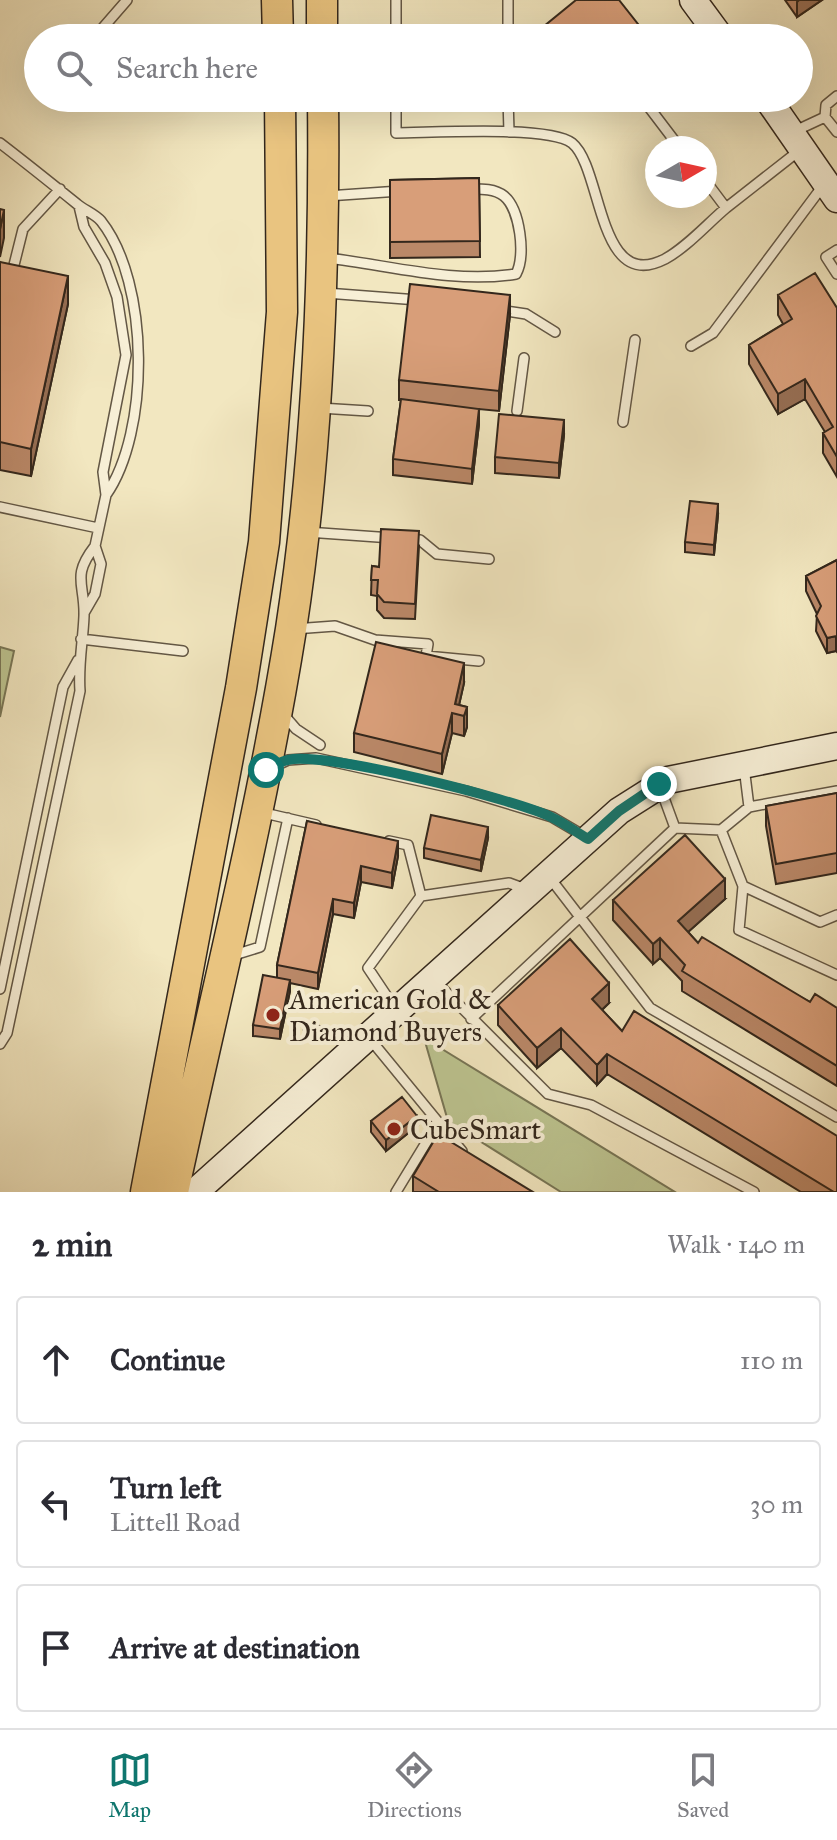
<!DOCTYPE html>
<meta charset="utf-8">
<style>
:root{--surface:#fff;--page:#f2f2f3;--text:#2b2b33;--muted:#7c7c81;--line:#e1e1e2;--accent:#0f766e}
body{margin:0;font-family:"IM FELL Great Primer",serif;background:var(--page);color:var(--text)}
.compass{position:absolute;left:645px;top:136px;width:72px;height:72px;border-radius:50%;background:var(--surface);box-shadow:0 8px 32px #0002;rotate:81deg}
.stop{position:absolute;width:24px;height:24px;margin:-18px;border:6px solid #0f766e;border-radius:50%;background:#fff}
.stop.end{background:#0f766e;border-color:#fff;box-shadow:0 2px 8px #0008}
.list{margin:0;padding:0;list-style:none}
h2{display:flex;justify-content:space-between;align-items:center;height:104px;margin:0;padding:0 32px;font-size:34px}
h2 small{font-size:26px;font-weight:400;color:var(--muted)}
.list li{display:grid;grid-template-columns:52px 1fr auto;gap:24px;align-items:center;box-sizing:border-box;height:128px;margin:0 16px 16px;padding:0 16px;border:2px solid var(--line);border-radius:8px}
.list b{display:block;font-size:30px;white-space:nowrap}
.list p{margin:0;font-size:26px;white-space:nowrap;color:var(--muted)}
.list em{font-size:26px;font-style:normal;color:var(--muted)}
.icon{flex:none;width:44px;height:44px;fill:none;stroke:currentColor;stroke-width:2;stroke-linecap:round;stroke-linejoin:round}
.map{position:relative;flex:none;width:837px;height:1192px;overflow:hidden}
.search{position:absolute;background:var(--surface);box-shadow:0 8px 32px #0002;left:24px;right:24px;top:24px;height:88px;display:flex;align-items:center;gap:20px;box-sizing:border-box;padding:0 28px;border-radius:44px;color:var(--muted);font-size:30px}
.sheet{height:536px;background:var(--surface)}
nav{display:flex;justify-content:space-around;align-items:center;box-sizing:border-box;height:112px;border-top:2px solid var(--line);background:var(--surface);font-size:22px;color:var(--muted)}
nav a{display:grid;justify-items:center;gap:4px}
nav .on{color:var(--accent)}
.map>svg:first-child{display:block}
.green{fill:#bdc591;stroke:#787656;stroke-width:2}
.lines{fill:none;stroke-linecap:round;stroke-linejoin:round}
.lane-casing{stroke:#635745;stroke-width:12}
.secondary-casing{stroke:#33271c;stroke-width:29}
.primary-casing{stroke:#33271c;stroke-width:33}
.lane{stroke:#f7efd6;stroke-width:9}
.secondary{stroke:#f7efd6;stroke-width:26}
.primary{stroke:#e9c480;stroke-width:30}
.wall{fill:#ba8868;stroke:#33271c;stroke-width:2}
.shaded-wall{fill:#976f55;stroke:#33271c;stroke-width:2}
.building{fill:#d89e79;stroke:#33271c;stroke-width:2}
.route{stroke:#0f766e;stroke-width:10}
.poi-dot{fill:#8f2418;stroke:#f7efd6;stroke-width:3}
.labels{text-anchor:middle;stroke-width:8;stroke-linejoin:round;paint-order:stroke}
.poi-label{font-size:28px;fill:#33271c;stroke:#f7efd6;text-anchor:start}
</style>
<div class="map">
<svg width="837" height="1192" viewBox="0 0 837 1192">
<rect width="100%" height="100%" fill="#f2e7c0"/>
<filter id="stains"><feTurbulence type="fractalNoise" baseFrequency=".0025" numOctaves="4"/><feColorMatrix values="0 0 0 0 .2 0 0 0 0 .09 0 0 0 0 .02 0 0 0 .5 -.17"/></filter>
<radialGradient id="worn" r=".72"><stop offset=".6" stop-color="#630" stop-opacity="0"/><stop offset="1" stop-color="#630" stop-opacity=".3"/></radialGradient>
<!-- green -->
<path class="green" d="M0,647L14,651L0,717Z
M424,1038L675,1192H561L448,1121Z"/>
<g class="lines">
<defs>
<path id="lane" d="M396,0V38
M508,0V38
M94,38L127,0
M693,38L709,25
M256,98L262,105H277
M396,98V133C430,133 549,125 572,143C603,168 597,294 665,259C687,247 707,224 726,208
M508,98L509,132
M642,98L680,148
M825,117L826,105L837,96
M795,131L825,117L837,132
M0,143C26,163 51,183 77,204C84,210 95,214 101,221C150,283 150,432 106,495
M705,180L726,208L800,150
M327,196L400,191
M79,206L84,227L105,263L117,297L126,355L103,472L106,495L95,546L101,564L95,594L84,613
M837,250L826,257L837,274
M327,258C389,265 453,284 516,274C526,256 520,209 504,196C494,188 479,189 467,189
M12,273L23,229L60,189
M326,293L418,300
M500,310L526,314L555,332
M691,346L713,333L825,183
M320,408L368,411
M517,411L524,358
M623,422L635,340
M0,507L98,528
M307,532L392,538
M407,539L420,540L437,554L489,559
M294,629L335,626L375,640L428,644L426,656L479,661
M81,639L183,651
M283,714L296,729L320,745
M744,767L749,807
M271,768L288,760L316,758L466,791L552,817L586,837
M660,787L675,828L721,830L749,807L837,791
M260,812L316,825
M721,830L743,886L739,930L837,975
M389,841L408,845L421,896
M550,878L650,1008L837,1117
M743,886L820,922L837,915
M231,956L260,947L288,818
M435,981L548,1094L591,1105L754,1192
M0,989L63,687L78,660
M396,1010L368,968L421,896L509,883L528,890
M471,1019L675,828
M308,1028L340,1036L349,1048
M370,1039L462,1151
M0,1044L7,1033L80,691C78,664 83,642 84,616C85,583 71,577 95,546
M396,1192L438,1123"/>
<path id="secondary" d="M693,0L721,38
M767,98L837,199
M195,1192L619,811L668,780L837,746"/>
<path id="primary" d="M277,0L278,38
M322,0V38
M146,1192L241,688L264,542L282,312L280,98
M173,1192C213,1005 261,818 291,629C318,453 325,276 323,98"/>
</defs>
<!-- lane casing -->
<use href="#lane" class="lane-casing"/>
<!-- secondary casing -->
<use href="#secondary" class="secondary-casing"/>
<!-- primary casing -->
<use href="#primary" class="primary-casing"/>
<!-- lane -->
<use href="#lane" class="lane"/>
<!-- secondary -->
<use href="#secondary" class="secondary"/>
<!-- primary -->
<use href="#primary" class="primary"/>
</g>
<!-- wall -->
<path class="wall" d="M785,0H822L797,17Z
M543,27L649,38H543Z
M479,178L480,257L390,258V180Z
M0,262L68,304L31,476L0,470Z
M778,295L837,308V477L823,453V433L825,432L805,399L778,414L749,364V345L783,324L778,315Z
M510,315L499,411L479,409V424L472,484L393,475V459L401,400H399V380Z
M564,435L559,478L495,473V457Z
M718,515L714,555L685,552V542Z
M419,546L415,619L384,618L377,610V596L371,595L372,566L379,567Z
M837,560V652L836,651L827,653L816,631L817,614L806,591V576Z
M464,683L459,705L467,707V727L464,736L452,733L442,774L354,752V733Z
M837,793V873L776,884L766,826V806Z
M307,821L398,856L392,888L361,882L354,918L333,914L318,989L290,983V991L280,1039L253,1036V1025L277,978V965Z
M488,838L481,871L424,858V848Z
M725,899L688,932L698,943L810,1002L837,1008V1086L682,991V981L660,958L653,964L613,920V900Z
M609,1003L602,1010L622,1031L837,1192H801L607,1074L597,1085L561,1048L537,1068L498,1025V1005Z
M371,1121L417,1126L386,1151L371,1132Z
M413,1176L533,1192H413Z"/>
<!-- shaded-wall -->
<path class="shaded-wall" d="M799,0H822L797,17V2Z
M4,210V238L0,257V229Z
M68,276V304L31,476V449Z
M510,295V315L499,411V391Z
M805,379V399L778,414V394Z
M479,409V424L472,484V469Z
M564,420V435L559,478V463Z
M718,504V515L714,555V545Z
M836,636V651L827,653V638Z
M464,663V683L457,714L455,704Z
M467,707V727L464,736V716Z
M452,713V733L442,774V754Z
M488,827V838L481,871V860Z
M398,841V856L392,888V873Z
M361,866V882L354,918V903Z
M725,879V899L678,941V921Z
M333,899V914L318,989V973Z
M660,938V958L653,964V944Z
M290,980V991L280,1039V1029Z
M609,983V1003L592,1019V999Z
M561,1028V1048L537,1068V1048Z
M607,1054V1074L597,1085V1065Z
M417,1116V1126L386,1151V1140Z"/>
<!-- building -->
<path class="building" d="M576,0H619L649,38H552L543,27Z
M479,178L480,241L390,242V180Z
M0,209L4,210L0,229Z
M0,262L68,276L31,449L0,442Z
M815,273L837,308V457L823,433L833,427L805,379L778,394L749,345L792,319L778,295Z
M410,284L510,295L499,391L399,380Z
M401,399L479,409L472,469L393,459Z
M499,414L564,420L559,463L495,457Z
M690,501L718,504L714,545L685,542Z
M381,529L419,531L415,604L384,602L377,594L378,580H371L372,566L379,567Z
M837,560V637L836,636L827,638L816,616L821,606L806,576Z
M376,642L464,663L455,704L467,707L464,716L452,713L442,754L354,733Z
M837,793V853L776,864L766,806Z
M431,815L488,827L481,860L424,848Z
M307,821L398,841L392,873L361,866L354,903L333,899L318,973L277,965Z
M685,835L725,879L678,921L698,943L702,937L810,1002L815,994L837,1008V1066L682,971L685,965L660,938L653,944L613,900Z
M570,939L609,983L592,999L622,1031L634,1011L837,1136V1192H834L607,1054L597,1065L561,1028L537,1048L498,1005Z
M263,975L290,980L280,1029L253,1025Z
M402,1097L417,1116L386,1140L371,1121Z
M438,1134L533,1192H439L413,1176Z"/>
<g class="lines">
<!-- route -->
<path class="route" d="M266,770C273,767 281,761 288,760C324,751 514,799 551,817C564,823 576,832 588,839L619,811L659,784"/>
</g>
<!-- markers -->
<g class="poi-dot">
<circle cx="273" cy="1015" r="8"/>
<circle cx="394" cy="1129" r="8"/>
</g>
<g class="labels">
<!-- poi labels -->
<g class="poi-label">
<text x="289" y="1009">American Gold &amp;<tspan x="289" dy="32">Diamond Buyers</tspan></text>
<text x="410" y="1139">CubeSmart</text>
</g>
</g>
<rect width="100%" height="100%" filter="url(#stains)"/>
<rect width="100%" height="100%" fill="url(#worn)"/>
</svg>
<svg class="compass" viewBox="-18 -18 36 36"><path d="M0-13l5 13h-10z" fill="#e53935"/><path d="M0 13l5-13h-10z" fill="#7c7c81"/></svg>
<div class="stop" style="left:266px;top:770px"></div>
<div class="stop end" style="left:659px;top:784px"></div>
<div class="search"><svg class="icon" aria-label="search" viewBox="0 0 24 24"><circle cx="10" cy="10" r="6"/><path d="M15 15l6 6"/></svg>Search here</div>
</div>
<section class="sheet">
<h2>2 min<small>Walk · 140 m</small></h2>
<ul class="list">
<li><svg class="icon" aria-label="ahead" viewBox="0 0 24 24"><path d="M12 20V5M6 11l6-6 6 6"/></svg><div><b>Continue</b></div><em>110 m</em></li>
<li><svg class="icon" aria-label="left" viewBox="0 0 24 24"><path d="M17 20v-9H6M10 6l-5 5 5 5"/></svg><div><b>Turn left</b><p>Littell Road</p></div><em>30 m</em></li>
<li><svg class="icon" aria-label="arrive" viewBox="0 0 24 24"><path d="M6 21V4h12l-3 4 3 4H6"/></svg><div><b>Arrive at destination</b></div></li>
</ul>
</section>
<nav>
<a class="on"><svg class="icon" aria-label="map" viewBox="0 0 24 24"><path d="M3 6l6-2 6 2 6-2v14l-6 2-6-2-6 2zM9 4v14M15 6v14"/></svg>Map</a>
<a><svg class="icon" aria-label="directions" viewBox="0 0 24 24"><path d="M12 3l9 9-9 9-9-9zM9 14v-3h6M13 9l2 2-2 2"/></svg>Directions</a>
<a><svg class="icon" aria-label="saved" viewBox="0 0 24 24"><path d="M7 4h10v16l-5-4-5 4z"/></svg>Saved</a>
</nav>
